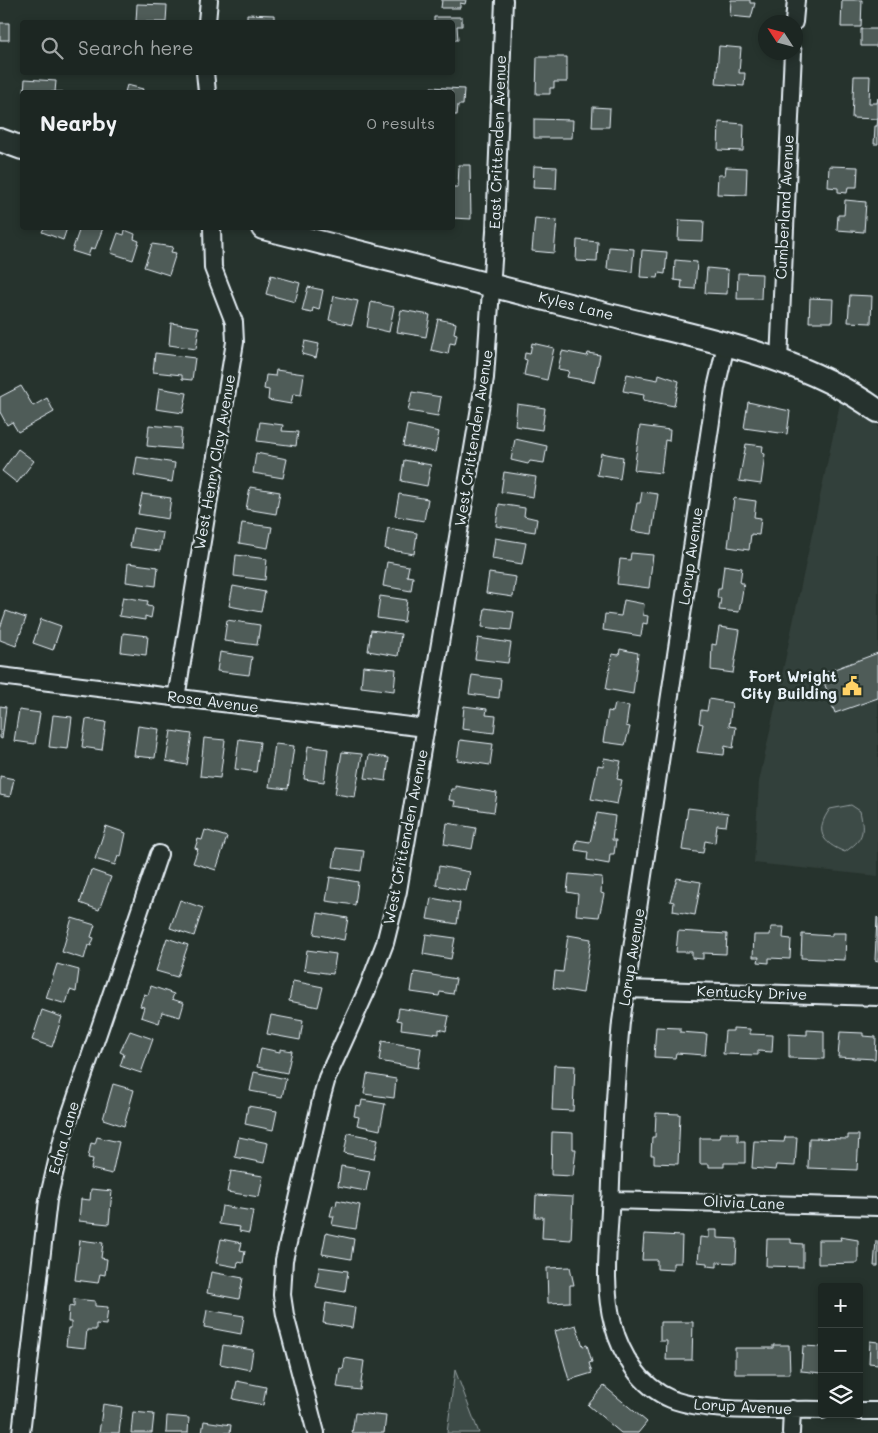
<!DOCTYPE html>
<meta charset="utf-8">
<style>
:root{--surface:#1c2622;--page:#252e2a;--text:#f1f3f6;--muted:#a0a5a5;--line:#3a4340}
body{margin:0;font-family:Mali,sans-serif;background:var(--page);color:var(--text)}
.controls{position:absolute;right:15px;bottom:15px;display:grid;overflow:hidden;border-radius:5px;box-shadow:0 2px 8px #0003}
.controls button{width:45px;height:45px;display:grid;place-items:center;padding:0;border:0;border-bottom:1px solid var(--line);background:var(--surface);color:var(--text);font:25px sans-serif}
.compass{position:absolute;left:758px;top:15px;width:45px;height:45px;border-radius:50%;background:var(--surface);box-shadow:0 2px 8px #0003;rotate:306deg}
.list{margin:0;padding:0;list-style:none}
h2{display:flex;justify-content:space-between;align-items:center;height:65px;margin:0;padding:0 20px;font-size:21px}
h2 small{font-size:16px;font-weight:400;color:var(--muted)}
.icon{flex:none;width:28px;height:28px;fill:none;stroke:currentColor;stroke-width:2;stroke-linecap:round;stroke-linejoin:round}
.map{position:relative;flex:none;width:878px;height:1433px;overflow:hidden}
.search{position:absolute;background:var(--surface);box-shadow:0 2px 8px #0003;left:20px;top:20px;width:435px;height:55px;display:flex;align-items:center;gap:12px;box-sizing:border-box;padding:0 18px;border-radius:5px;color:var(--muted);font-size:19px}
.panel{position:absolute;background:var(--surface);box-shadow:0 2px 8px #0003;left:20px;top:90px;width:435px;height:140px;border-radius:5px}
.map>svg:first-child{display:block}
.built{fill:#333f3a}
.green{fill:#3e4b47;stroke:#939ea0}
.building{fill:#505c59;stroke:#e8f1f8}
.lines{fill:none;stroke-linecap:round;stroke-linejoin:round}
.street-casing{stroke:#e8f1f8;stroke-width:20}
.secondary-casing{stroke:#e8f1f8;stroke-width:26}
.street{stroke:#26332d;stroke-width:16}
.secondary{stroke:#26332d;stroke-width:22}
.labels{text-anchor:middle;stroke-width:5;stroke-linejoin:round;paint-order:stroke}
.street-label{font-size:15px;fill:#e8f1f8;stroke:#26332d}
.poi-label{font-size:15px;font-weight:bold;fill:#e8f1f8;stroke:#26332d;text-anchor:end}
</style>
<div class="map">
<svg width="878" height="1433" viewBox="0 0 878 1433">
<rect width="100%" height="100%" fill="#26332d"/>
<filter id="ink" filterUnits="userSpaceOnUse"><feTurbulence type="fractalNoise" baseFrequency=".02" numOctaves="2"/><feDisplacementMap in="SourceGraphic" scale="10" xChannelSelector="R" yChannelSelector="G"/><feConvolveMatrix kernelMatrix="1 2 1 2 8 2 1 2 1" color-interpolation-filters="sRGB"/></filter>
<g filter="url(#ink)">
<!-- built -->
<path class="built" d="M843,389L878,411V876L754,863L759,782Z"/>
<!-- green -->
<path class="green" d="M851,805L860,811C865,834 863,839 845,852C822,843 814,831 830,809Z
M455,1370L479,1433H447Z"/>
<!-- building -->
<path class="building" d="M442,0H466L465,4L460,3V8H441Z
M731,0H750V3H755L751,18L730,16Z
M842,0H862L861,27H841Z
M137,4L167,5L166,22H136Z
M247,14L274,15V22H247Z
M434,17H462V26H457L458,40H452V22H434Z
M0,23H9V40H0Z
M861,29H877V46H861Z
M719,46L741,48L739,73H745L744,86L716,84Z
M537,57H567V82H554V88H550V94H536Z
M854,76H870L869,103H877L878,98V144H874L875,126H877L878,119L852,118Z
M25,79L56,81L55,92H63H24Z
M127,85L143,89L142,92H125Z
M431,87L464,89L463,105H458L457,115H452V92H431Z
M593,107L610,108L609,127H592Z
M534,119L573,120L572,138H534Z
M719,122L744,124L743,151L718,150Z
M459,165H470L471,219L452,218V187H458Z
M534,166L557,167L556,189L533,188Z
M829,166L858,167L857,187H848L847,193L838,192V188L828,187Z
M726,167L747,168L746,195L717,194L718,175H725Z
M845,200L866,202L864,232L837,230L838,215H844Z
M535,218L557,220L554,253L532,251Z
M679,220L704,221L703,241L678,240Z
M44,228H67L63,240L42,232Z
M80,228H103L95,249L91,248L88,256L72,251Z
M125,230L135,234L134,239L139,241L133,260L111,253L118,233L124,235Z
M577,240L598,242L597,262L576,261Z
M152,244L173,247L171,252L176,253L169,275L144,267Z
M609,247L634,249L632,272L607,269Z
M642,250L667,252L665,274L659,273L658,278L640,277Z
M675,260L697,262L695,289L681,288L682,281L674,280Z
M707,268L728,270L727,294L705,293Z
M738,273L762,274L761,299H737Z
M271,275L300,283L295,302L266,294Z
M308,287L323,290L319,310L313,308L312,313L302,311Z
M850,295L872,296L871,323L848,322Z
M334,296L358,301L352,325L329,320Z
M810,298L833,299L832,322H809Z
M371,302L394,307L389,332L367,327Z
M401,310L430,315L426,337L397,332Z
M438,319L456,323L454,333L457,334L455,344L450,343L448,354L431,350Z
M171,323L199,327L196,349L169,345Z
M305,341L319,344L316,358L302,354Z
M532,343L554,348L547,380L524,375L527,360L524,359L525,353L530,354Z
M562,351L587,356L588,353L600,355L594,382L567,377L569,371L558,369Z
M155,353L195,358L192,380L182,379V375L153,372Z
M276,370L304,374L301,395L293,394L291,404L268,400L269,390L264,389L266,375L275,376Z
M627,374L658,380L659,374L679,381L674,406L643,400L644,395L623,391Z
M21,386L33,406L47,398L54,412L18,432L12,422L7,425L0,412V397Z
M159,388L187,393L183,413L156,409Z
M412,392L441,397L438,416L408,411Z
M748,402L790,411L787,434L744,428Z
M517,404L545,408L542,430L515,426Z
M260,422L283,425L282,431L298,432L296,446L257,441Z
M149,425L182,428L180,449L147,446Z
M407,425L439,432L435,452L403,446Z
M640,426L670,430L669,441L665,440L661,473L634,470Z
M515,439L547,446L544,463L530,461L528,464L511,460Z
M746,444L763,446L762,453L765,454L761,484L739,481Z
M18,449L34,461L17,483L2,471Z
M256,453L287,459L283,478L253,473Z
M601,453L623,457L620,479L597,475Z
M137,457L175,463L172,482L134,475Z
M404,460L431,465L427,486L401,481Z
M504,472L536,477L533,497L501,492Z
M250,487L280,492L276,514L246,509Z
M642,492L658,494L652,534L632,531L637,503H640Z
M142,494L171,498L168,519L138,514Z
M399,494L428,499L424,521L395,516Z
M734,498L756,501L754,517L761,518L759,535L751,534L749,550L728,547Z
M499,504L525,508L524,516L537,519L535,532L496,526Z
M242,523L272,527L268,548L239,543Z
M133,528L163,533L160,551L130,547Z
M388,528L417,533L414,554L385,549Z
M495,538L526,543L522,564L492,559Z
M631,553L653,555L649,588L617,584L620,559L630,560Z
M236,555L267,559L265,580L234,576Z
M387,562L409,566L407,576L413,577L411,591L383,586Z
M128,563L158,567L156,586L126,582Z
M724,565L742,568L740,583H744L739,612L719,610L721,598H717L718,589H721Z
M489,573L516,577L513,597L486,593Z
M233,586L265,592L261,612L229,606Z
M380,596L407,600L404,622L377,618Z
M123,597L148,601L147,606L153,607L151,618L145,616V620L119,616Z
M624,600L644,604L643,615L648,616L647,624L643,623L641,636L603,630L605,614L621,616Z
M485,608L514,612L511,630L482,627Z
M6,611L26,618L16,646L0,640V628Z
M41,619L61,626L53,650L33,643Z
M227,620L260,625L257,645L224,641Z
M719,627L740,630L733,673L711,670L712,644L716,645Z
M371,630L401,634L398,656L368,651Z
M123,633L148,636L146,655L121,652Z
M478,638L511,643L508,663L475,659Z
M620,649L638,653L633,694L606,689L612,654L619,655Z
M220,652L252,657L249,675L217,671Z
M878,653V698L835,713L821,674Z
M363,666L396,669L394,691L361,687Z
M472,675L501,679L499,698L469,694Z
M709,699L732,703L729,726L736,727L733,748L725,746L724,755L697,752L703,724L699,723L701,710L707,711Z
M615,704L629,706L626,726L630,727L625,745L603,742L608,711L613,712Z
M0,706L6,707L2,739L0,738Z
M464,706L487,709L486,715L496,716L494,733L462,729Z
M19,710L40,713L35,744L14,741Z
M53,715L72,717L68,749L49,747Z
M86,719L106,722L102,750L82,747Z
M138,726L159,729L155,758L134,756Z
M171,731L192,734L187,765L166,761Z
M204,738L225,740L220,778L200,776Z
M239,739L260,742L256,772L235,769Z
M460,740L493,744L490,765L457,760Z
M275,744L294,746L288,789L269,787Z
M308,746L328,749L324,782L304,779Z
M342,752L362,754L355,797L335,794Z
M369,755L389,758L386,781L365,778Z
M604,758L621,761L617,779L622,780L617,804L591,799L598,765L603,766Z
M0,776L14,779L10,797L0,795Z
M455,786L497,793L494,812L454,806L455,801L449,800L451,789H455Z
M688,808L728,813L726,826L717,825L715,843L705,841L703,853L682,850Z
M597,813L615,816L612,840H616L614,854H610L609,864L587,860L588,852L575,850L577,840L590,842Z
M447,823L476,828L472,849L444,844Z
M106,826L126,833L121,857L118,856L115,865L95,859Z
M205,830L227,837L216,870L193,863L198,849L195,848L198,839L202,840Z
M336,848L364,851L361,871L333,867Z
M439,866L470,872L466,891L436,885Z
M91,870L111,877L99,910L80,903Z
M569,874L602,877L601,893L604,894L599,917L576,915L578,894L567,892Z
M330,877L358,882L355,905L326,901Z
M677,878L701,882L695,915L673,911L674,902L670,901Z
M431,898L460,903L457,924L427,919Z
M180,900L203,908L194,936L170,928Z
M318,913L348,918L344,940L314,934Z
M877,917L878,918V961L875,960Z
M72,918L95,925L91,937L94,938L91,946L88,945L84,959L62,952Z
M771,927H784L783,938L791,939L790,959L769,958V963L758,962L759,957H753L754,935H770Z
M678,931L727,934L726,954L703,953V959L692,958V952H676Z
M832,933H846L845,960L801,958L802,934L832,936Z
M426,934L455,938L451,959L423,954Z
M568,935L591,939L583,993L553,988L555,971L563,972Z
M167,938L188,945L177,977L156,971Z
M307,950L336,954L333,974L304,970Z
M57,964L79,970L76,992L70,990L66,1004L46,998Z
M414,972L456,979L453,994L440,992L439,996L411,992Z
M293,981L323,987L318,1007L289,1001Z
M151,986L174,994L172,999L184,1003L180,1017L162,1012L159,1023L141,1017L144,1007L140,1006L144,994L148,995Z
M399,1008L449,1016L446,1031L439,1029V1034L401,1029L402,1021L397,1020Z
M42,1010L62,1017L52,1047L32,1040Z
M271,1015L303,1021L300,1040L267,1034Z
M656,1027L680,1028V1032L707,1034L705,1055L676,1053L675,1058L654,1057Z
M733,1028L750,1029V1034L773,1035L772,1052L758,1051V1055L723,1054L725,1031H733Z
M807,1030L824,1031V1059L789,1058V1034L807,1035Z
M130,1031L153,1039L141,1073L120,1066L124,1054L120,1052Z
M840,1032L863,1033V1036L876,1037L875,1059L838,1057Z
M382,1041L421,1048L418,1068L379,1061Z
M261,1048L280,1052V1049L292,1051L287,1073L257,1067Z
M554,1065L575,1066L573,1111L552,1110Z
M254,1072L286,1079L282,1097L250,1091Z
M367,1074L396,1079L394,1098L364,1094Z
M113,1084L134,1090L124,1126L103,1119Z
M362,1100L385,1104L380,1130L357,1125L359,1117L354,1116L356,1105L361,1106Z
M248,1106L277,1111L273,1130L245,1124Z
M656,1113L680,1114L678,1164L654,1163V1155H651L652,1137H655Z
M552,1132L573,1133V1149H576L573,1176L551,1175Z
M348,1133L378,1139L374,1159L344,1153Z
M721,1133H738V1141H745V1163H724V1167H709V1164H700V1138H720Z
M848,1135H859L857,1170L808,1168L809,1138L848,1139Z
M97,1137L119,1142L112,1174L91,1169L93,1159L88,1158L91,1143L95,1144Z
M239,1137L268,1143L264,1163L235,1157Z
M785,1137H797L795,1166L776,1165L775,1170L752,1168L754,1141L784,1142Z
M341,1166L370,1171L366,1191L338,1186Z
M231,1171L263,1176L259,1197L227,1192Z
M91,1189L112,1191L109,1224L79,1221L81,1199L90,1200Z
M536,1195L573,1197L571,1240L542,1238L543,1217H535Z
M337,1200L360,1205L356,1229L332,1225L334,1216H330L333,1205L336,1206Z
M222,1206L253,1211L249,1233L239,1231L240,1227L219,1224Z
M709,1230H717V1238L737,1239L736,1263L717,1262V1267L707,1266V1263L698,1262L700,1237L709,1238Z
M326,1233L354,1239L351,1259L322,1254Z
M644,1234L682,1236L681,1263H673V1270L657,1269V1260H642Z
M840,1237L858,1240V1263L818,1264V1240H841Z
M221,1239L242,1243L240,1250L245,1251L243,1263L238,1262L237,1267L216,1263Z
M767,1239H791V1243L803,1244V1267L766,1266Z
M80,1240L103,1243L101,1258L107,1259L105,1275L100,1274L98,1283L75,1280Z
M876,1241H878V1266H874Z
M319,1267L348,1271L345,1292L316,1287Z
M570,1267L574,1285H570V1302L548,1303L547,1268Z
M211,1272L243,1278L239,1299L207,1293Z
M74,1299L95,1301V1306L108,1307L106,1325L96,1324V1330H87L85,1348L66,1346L68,1328H71V1322H68L69,1306L74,1307Z
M326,1303L355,1308L352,1328L323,1323Z
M207,1310L244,1316L241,1334L204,1327Z
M660,1322H693L692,1360H666L667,1341H660Z
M576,1325L583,1346L587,1345L592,1362L589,1363L592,1373L569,1380L555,1331Z
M870,1341L878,1342V1364L869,1363Z
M223,1345L253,1350L250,1370L220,1364Z
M773,1345H789L790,1374H735V1348H773Z
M803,1346L822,1347V1373L801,1371Z
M345,1358L364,1361L360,1390L337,1387L340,1368L343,1369Z
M237,1381L266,1387L263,1405L233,1399Z
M604,1386L647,1422L638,1433H621L588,1405Z
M103,1404L122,1407L119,1433H99Z
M133,1412L154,1414L152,1433H131Z
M355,1413L386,1416L384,1433H352Z
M167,1416L189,1418L188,1433H166Z
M204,1421L231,1425L230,1433H202Z"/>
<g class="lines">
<defs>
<path id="street" d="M207,22L209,0
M794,22L796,0
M205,72L207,92
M726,345L716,388L621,1022C615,1085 612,1148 610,1211C608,1249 603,1287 613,1324C621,1355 640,1386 671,1399C709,1414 780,1409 822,1410
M779,361L793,52
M0,676L426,728
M176,698L235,342L234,322L213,268L212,228
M626,989L878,997
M610,1200L878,1207
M859,1411H878
M21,1433L48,1200L63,1136L159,854
M316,1433L285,1315L282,1295L284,1260L322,1096L327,1078L367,990L385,943L398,891L485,378L495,231L504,0
M791,1433L792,1409"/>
<path id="secondary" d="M0,140L22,148
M263,228C376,256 489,284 601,313C694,337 799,353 878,411"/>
</defs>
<!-- street casing -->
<use href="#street" class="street-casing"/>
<!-- secondary casing -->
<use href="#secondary" class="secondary-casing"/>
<!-- street -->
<use href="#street" class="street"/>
<!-- secondary -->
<use href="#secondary" class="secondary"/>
</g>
</g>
<!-- icons -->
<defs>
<symbol id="civic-bare" viewBox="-9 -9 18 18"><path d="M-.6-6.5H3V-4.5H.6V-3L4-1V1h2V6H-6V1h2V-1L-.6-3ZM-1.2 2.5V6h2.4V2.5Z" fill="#ffd166" stroke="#26332d" stroke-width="2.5" paint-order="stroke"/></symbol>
</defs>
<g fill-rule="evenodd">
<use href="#civic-bare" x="838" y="672" width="28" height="28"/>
</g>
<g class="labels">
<!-- street labels -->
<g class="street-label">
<text transform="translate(498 142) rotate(-88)" y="5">East Crittenden Avenue</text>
<text transform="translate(785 207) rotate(-87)" y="5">Cumberland Avenue</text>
<text transform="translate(576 306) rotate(14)" y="5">Kyles Lane</text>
<text transform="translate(474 438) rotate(-81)" y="5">West Crittenden Avenue</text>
<text transform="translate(215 462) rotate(-80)" y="5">West Henry Clay Avenue</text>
<text transform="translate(691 556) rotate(-82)" y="5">Lorup Avenue</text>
<text transform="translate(213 702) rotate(7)" y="5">Rosa Avenue</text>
<text transform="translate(406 837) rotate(-79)" y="5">West Crittenden Avenue</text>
<text transform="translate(632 957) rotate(-81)" y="5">Lorup Avenue</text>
<text transform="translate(752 993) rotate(2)" y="5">Kentucky Drive</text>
<text transform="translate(64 1138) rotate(-74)" y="5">Edna Lane</text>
<text transform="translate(744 1203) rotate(2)" y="5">Olivia Lane</text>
<text transform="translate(743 1407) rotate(3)" y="5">Lorup Avenue</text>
</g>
<!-- poi labels -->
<g class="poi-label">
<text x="837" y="682">Fort Wright<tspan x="837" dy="17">City Building</tspan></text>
</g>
</g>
</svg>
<div class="controls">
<button>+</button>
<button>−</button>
<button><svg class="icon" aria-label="layers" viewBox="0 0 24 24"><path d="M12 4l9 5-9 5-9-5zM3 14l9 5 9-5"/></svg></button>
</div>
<svg class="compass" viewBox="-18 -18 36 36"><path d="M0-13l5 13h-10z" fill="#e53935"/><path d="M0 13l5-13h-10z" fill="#a0a5a5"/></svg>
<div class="search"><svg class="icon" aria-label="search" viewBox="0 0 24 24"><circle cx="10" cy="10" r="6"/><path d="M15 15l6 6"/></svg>Search here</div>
<section class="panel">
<h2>Nearby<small>0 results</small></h2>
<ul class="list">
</ul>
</section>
</div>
